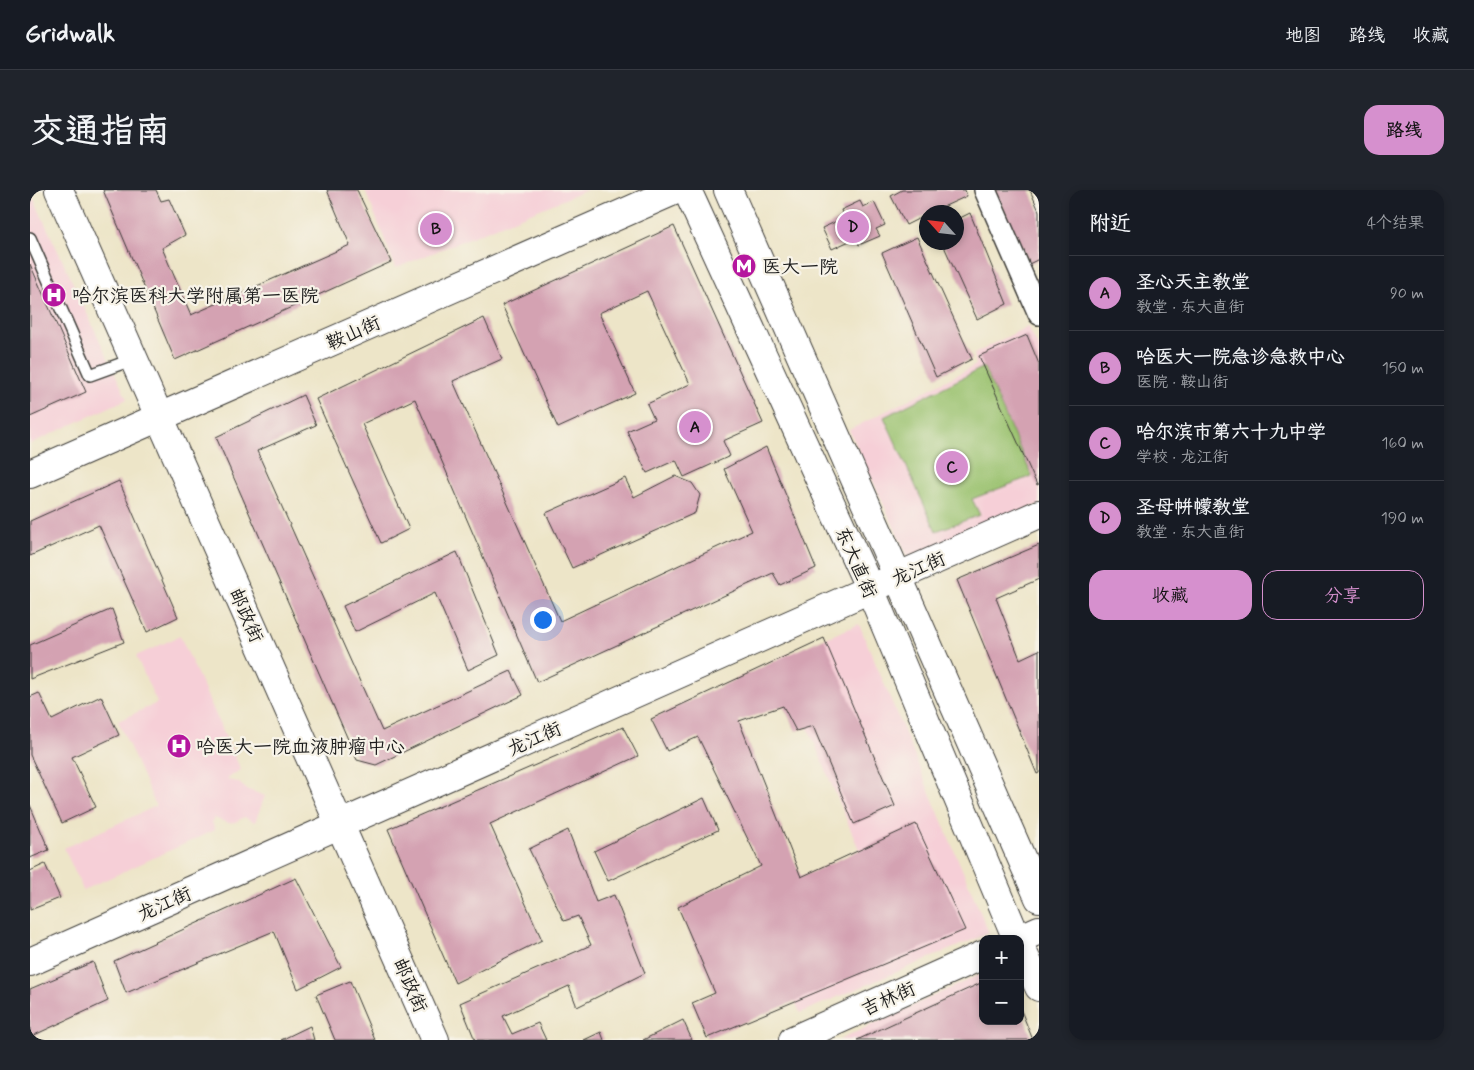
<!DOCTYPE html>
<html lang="zh">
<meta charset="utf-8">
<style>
:root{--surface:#171b24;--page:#20242c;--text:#f1f3f6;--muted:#9ea1a6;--line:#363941;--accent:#d690ce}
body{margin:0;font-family:Mynerve,"LXGW WenKai TC",sans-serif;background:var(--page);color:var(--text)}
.controls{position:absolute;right:15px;bottom:15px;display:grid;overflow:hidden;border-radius:10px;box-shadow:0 2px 8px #0003}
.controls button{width:45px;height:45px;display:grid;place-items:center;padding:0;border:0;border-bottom:1px solid var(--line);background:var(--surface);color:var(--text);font:25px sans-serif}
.compass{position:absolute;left:889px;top:15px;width:45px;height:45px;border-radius:50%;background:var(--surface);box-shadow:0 2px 8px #0003;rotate:297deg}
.you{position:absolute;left:512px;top:429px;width:18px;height:18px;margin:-12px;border:4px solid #fff;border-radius:50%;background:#1a73e8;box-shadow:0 0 0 8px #1a73e833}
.badge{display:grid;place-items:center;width:32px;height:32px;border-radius:50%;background:var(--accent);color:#111;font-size:16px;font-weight:700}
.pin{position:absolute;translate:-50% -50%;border:2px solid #fff;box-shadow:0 1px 5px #0006}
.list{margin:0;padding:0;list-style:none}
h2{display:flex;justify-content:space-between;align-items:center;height:65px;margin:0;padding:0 20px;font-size:21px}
h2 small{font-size:16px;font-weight:400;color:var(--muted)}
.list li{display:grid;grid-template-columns:32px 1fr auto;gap:15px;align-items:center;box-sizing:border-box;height:75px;padding:0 20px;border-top:1px solid var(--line)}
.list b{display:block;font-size:19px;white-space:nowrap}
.list p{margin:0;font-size:16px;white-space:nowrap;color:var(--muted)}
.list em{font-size:16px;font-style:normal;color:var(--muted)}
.actions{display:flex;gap:10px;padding:15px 20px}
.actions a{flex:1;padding:11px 0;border:1px solid var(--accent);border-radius:15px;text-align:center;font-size:18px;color:var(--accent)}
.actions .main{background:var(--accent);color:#111}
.map{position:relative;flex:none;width:1009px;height:850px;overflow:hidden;border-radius:15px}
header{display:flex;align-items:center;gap:30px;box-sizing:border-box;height:70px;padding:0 25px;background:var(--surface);border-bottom:1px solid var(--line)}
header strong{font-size:24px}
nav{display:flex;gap:28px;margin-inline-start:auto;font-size:18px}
.intro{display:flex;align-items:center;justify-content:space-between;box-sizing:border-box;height:120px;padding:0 30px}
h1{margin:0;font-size:35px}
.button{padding:12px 22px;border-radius:15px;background:var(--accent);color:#111;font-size:18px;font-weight:700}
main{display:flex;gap:30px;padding:0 30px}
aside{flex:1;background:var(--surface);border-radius:15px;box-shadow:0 2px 8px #0003}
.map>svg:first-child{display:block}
.built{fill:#f6cfd7}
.green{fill:#99c16d;stroke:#5a6e44}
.building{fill:#d4a2b2}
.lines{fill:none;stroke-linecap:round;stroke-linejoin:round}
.lane-casing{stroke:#3b3a36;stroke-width:14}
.street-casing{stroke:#3b3a36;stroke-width:24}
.secondary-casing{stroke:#3b3a36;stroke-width:30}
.primary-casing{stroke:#3b3a36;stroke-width:30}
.lane{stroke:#fff;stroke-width:11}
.street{stroke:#fff;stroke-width:21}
.secondary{stroke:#fff;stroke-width:28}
.primary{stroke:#fff;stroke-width:28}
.labels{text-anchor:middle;stroke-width:4.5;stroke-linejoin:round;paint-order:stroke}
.poi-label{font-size:19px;fill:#1c1c1c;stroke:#f7f3e8;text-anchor:start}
.street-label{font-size:19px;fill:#1c1c1c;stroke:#f7f3e8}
</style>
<header>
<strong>Gridwalk</strong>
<nav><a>地图</a><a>路线</a><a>收藏</a></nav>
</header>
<div class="intro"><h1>交通指南</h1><a class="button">路线</a></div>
<main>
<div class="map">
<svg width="1009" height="850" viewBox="0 0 1009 850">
<rect width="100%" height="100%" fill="#f7f3e8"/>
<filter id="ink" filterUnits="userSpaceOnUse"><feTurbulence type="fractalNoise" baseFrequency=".02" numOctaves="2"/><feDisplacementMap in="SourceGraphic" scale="10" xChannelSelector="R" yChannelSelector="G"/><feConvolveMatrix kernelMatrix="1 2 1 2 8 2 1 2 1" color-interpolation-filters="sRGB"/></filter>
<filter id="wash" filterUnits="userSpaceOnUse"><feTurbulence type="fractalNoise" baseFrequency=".0096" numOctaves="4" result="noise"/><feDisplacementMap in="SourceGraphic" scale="20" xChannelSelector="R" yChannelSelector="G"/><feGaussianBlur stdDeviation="1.12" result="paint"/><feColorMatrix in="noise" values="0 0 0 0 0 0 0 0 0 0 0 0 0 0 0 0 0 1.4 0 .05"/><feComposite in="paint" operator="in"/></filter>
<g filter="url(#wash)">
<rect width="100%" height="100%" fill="#ede5c8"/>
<!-- built -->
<path class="built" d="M335,0H557L366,78Z
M0,1L97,209L0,254Z
M998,136L1009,159V314L880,371L819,240L946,175L944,164Z
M829,434L959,743L770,823L726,720L835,674L749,468Z
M150,446L211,580L200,586L197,590L208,592L216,599L235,606L225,632L214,627L206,632L198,633L184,628L182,632L185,640L53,700L34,658L126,616L88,531L127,513L106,466Z
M953,783V831L999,850H809Z"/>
<!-- green -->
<path class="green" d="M954,177L1002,286L942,309L950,325L906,341L854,227Z"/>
<g id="blocks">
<!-- building -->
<path class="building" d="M73,0H126L131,11L139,9L155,45L132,58L161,125L320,55L297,0H327L361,72L145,170Z
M872,0H935L937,6L902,22H896V25L876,35L861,6Z
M964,0H1000L1009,21V69L999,74Z
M830,11L833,17L844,12L855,35L846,39L850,46L829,55L826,48L802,59L792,38L814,28L811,20Z
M940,23L977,114L947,129L912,52H926V30Z
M644,36L733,233L693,251L700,266L654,287L646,270L617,283L597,241L624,229L617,214L660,194L617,101L569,123L605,203L528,238L472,115Z
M887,47L942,169L906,187L852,63Z
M0,74L56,202L0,227Z
M454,128L472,169L423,191L530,431L722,341L694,279L736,257L786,378L750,395L743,383L507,492L385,209L332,234L379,339L351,353L286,209Z
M997,145L1009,174V294L1007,295L949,166Z
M273,205L286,235L227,261L352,541L481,481L493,505L346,575L327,570L186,247Z
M645,286L662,293L670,305L665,323L542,378L516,323L595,288L604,307Z
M89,291L148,427L117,442L69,335L0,366V331Z
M1009,355V389L966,408L990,469L1009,460V583L1007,584L927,390Z
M427,362L469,465L438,480L405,403L325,442L313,416Z
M82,419L94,452L0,489V455Z
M794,448L865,616L824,634L783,536L766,541L753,516L709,531L771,687L886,634L935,740L677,848L662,813L685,803L648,717L731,676L668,547L637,561L621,529Z
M9,503L22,530L71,506L89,545L42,567L66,617L32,633L0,565V507Z
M593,537L608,566L460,634L512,750L425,793L358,639Z
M674,608L688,640L578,691L564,661Z
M0,615L19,660L0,668Z
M538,640L566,712L584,705L615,783L547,817L539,796L473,826L482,844L508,833L516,850H445L430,813L561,755L548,726L534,731L499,659Z
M15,674L30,708L0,720V681Z
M266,688L311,777L268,799L244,741L96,803L84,771Z
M63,772L78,811L0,847V799Z
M320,791L345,850H305L286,805Z
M953,792V831H990V818L1003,850H827Z
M653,830L662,850H613Z
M280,836L284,850H251Z
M571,842L574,850H554Z"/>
</g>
</g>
<g filter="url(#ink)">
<use href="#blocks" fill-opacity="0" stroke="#3b3a36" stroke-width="1"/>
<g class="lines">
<defs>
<path id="lane" d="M0,48L60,185L104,169"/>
<path id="street" d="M955,0L1009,124"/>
<path id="secondary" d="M29,0L405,850
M0,284L646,0
M989,749L1009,740
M0,772L1009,324
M763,850L953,765"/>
<path id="primary" d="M657,0L840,399L987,749
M698,0L1009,708
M990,756L1009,797"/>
</defs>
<!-- lane casing -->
<use href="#lane" class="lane-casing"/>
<!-- street casing -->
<use href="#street" class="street-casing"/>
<!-- secondary casing -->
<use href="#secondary" class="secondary-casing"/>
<!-- primary casing -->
<use href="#primary" class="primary-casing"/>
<!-- lane -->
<use href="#lane" class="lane"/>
<!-- street -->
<use href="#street" class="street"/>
<!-- secondary -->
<use href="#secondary" class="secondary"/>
<!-- primary -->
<use href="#primary" class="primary"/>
</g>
</g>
<!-- icons -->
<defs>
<symbol id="metro-disc" viewBox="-11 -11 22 22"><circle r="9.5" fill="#b5179e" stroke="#f7f3e8"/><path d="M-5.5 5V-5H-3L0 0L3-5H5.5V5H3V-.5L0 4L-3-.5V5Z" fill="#fff"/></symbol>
<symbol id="hospital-disc" viewBox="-11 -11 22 22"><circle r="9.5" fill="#b5179e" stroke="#f7f3e8"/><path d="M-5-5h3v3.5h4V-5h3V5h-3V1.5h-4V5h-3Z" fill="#fff"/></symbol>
</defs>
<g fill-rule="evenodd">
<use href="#metro-disc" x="700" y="62" width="28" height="28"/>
<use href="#hospital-disc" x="10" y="91" width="28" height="28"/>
<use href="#hospital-disc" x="135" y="542" width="28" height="28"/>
</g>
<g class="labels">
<!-- poi labels -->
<g class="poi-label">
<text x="732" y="83">医大一院</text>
<text x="42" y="112">哈尔滨医科大学附属第一医院</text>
<text x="166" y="563">哈医大一院血液肿瘤中心</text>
</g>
<!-- street labels -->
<g class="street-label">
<text transform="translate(323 142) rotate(-24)" y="7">鞍山街</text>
<text transform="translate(827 372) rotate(66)" y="7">东大直街</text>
<text transform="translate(888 378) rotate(-24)" y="7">龙江街</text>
<text transform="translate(217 425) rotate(66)" y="7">邮政街</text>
<text transform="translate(504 548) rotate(-24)" y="7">龙江街</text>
<text transform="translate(134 713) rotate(-24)" y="7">龙江街</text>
<text transform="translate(381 795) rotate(66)" y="7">邮政街</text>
<text transform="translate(858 808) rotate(-24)" y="7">吉林街</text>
</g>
</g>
</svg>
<div class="controls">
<button>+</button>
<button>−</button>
</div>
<svg class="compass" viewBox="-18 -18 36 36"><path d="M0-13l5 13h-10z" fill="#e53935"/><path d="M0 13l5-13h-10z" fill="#9ea1a6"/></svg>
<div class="you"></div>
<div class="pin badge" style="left:665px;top:237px">A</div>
<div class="pin badge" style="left:406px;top:39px">B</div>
<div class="pin badge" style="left:922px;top:277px">C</div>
<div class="pin badge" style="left:823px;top:37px">D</div>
</div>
<aside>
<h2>附近<small>4个结果</small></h2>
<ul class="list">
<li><span class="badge">A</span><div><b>圣心天主教堂</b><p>教堂 · 东大直街</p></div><em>90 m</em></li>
<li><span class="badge">B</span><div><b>哈医大一院急诊急救中心</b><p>医院 · 鞍山街</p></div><em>150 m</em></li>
<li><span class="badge">C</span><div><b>哈尔滨市第六十九中学</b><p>学校 · 龙江街</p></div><em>160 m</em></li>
<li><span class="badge">D</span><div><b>圣母帡幪教堂</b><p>教堂 · 东大直街</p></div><em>190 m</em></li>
</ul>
<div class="actions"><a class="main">收藏</a><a>分享</a></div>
</aside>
</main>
